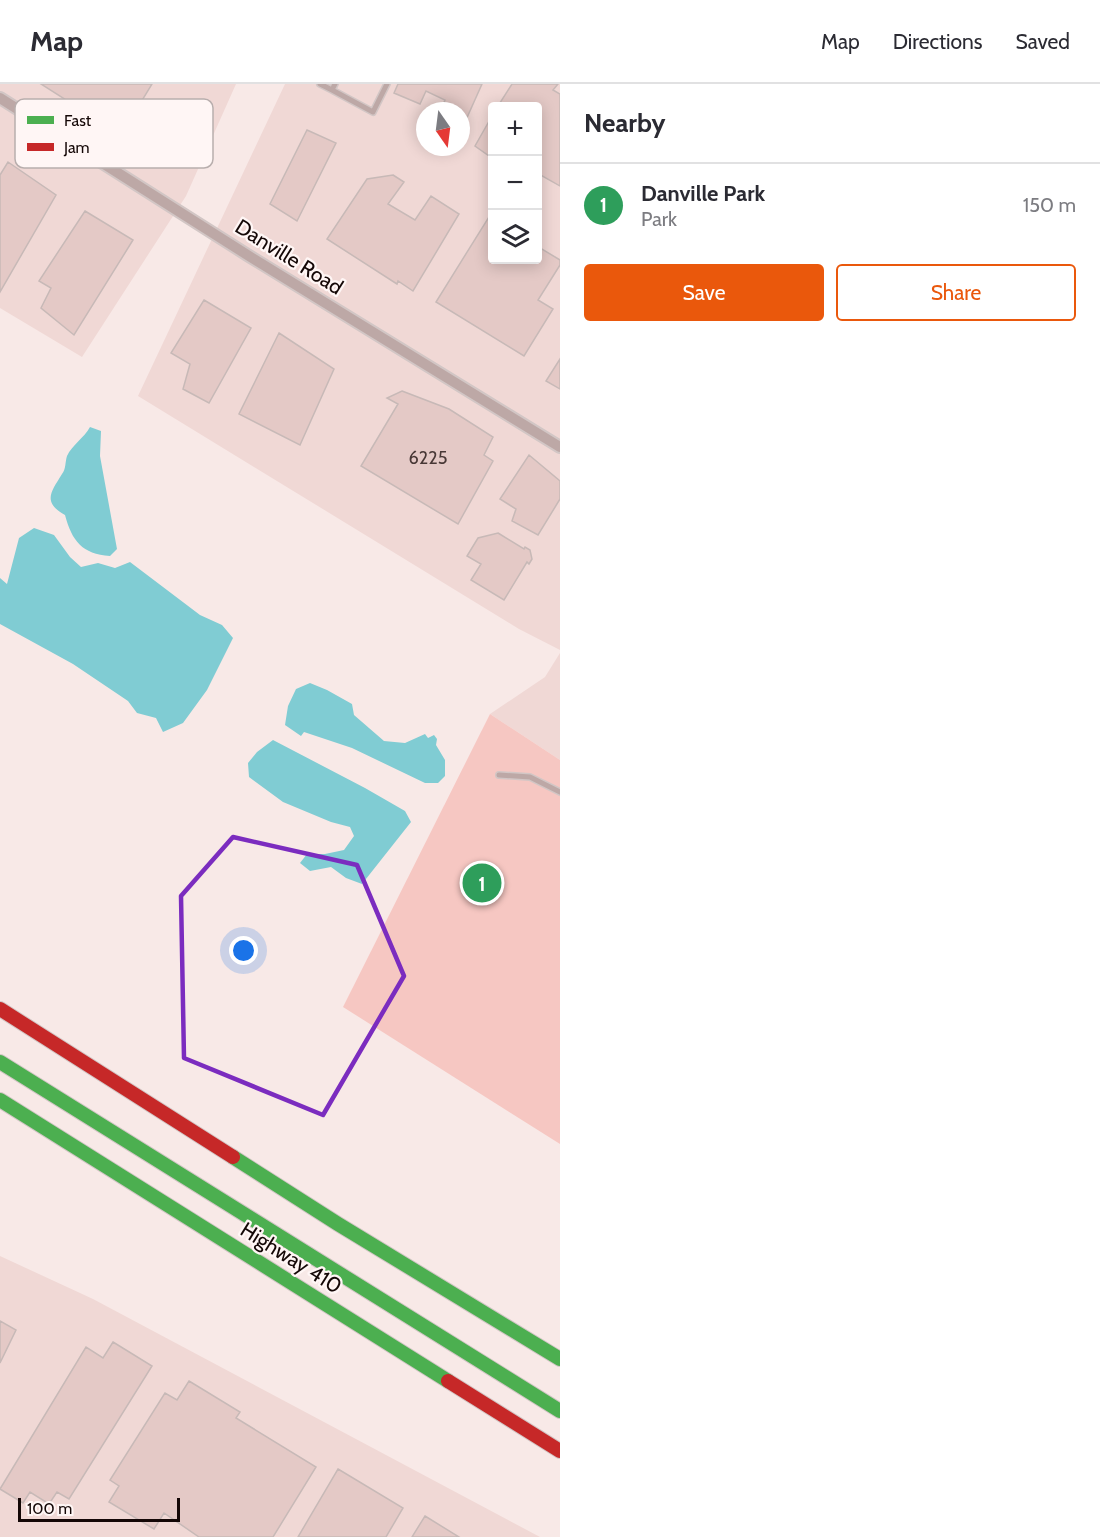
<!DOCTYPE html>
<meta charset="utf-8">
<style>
:root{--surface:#fff;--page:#f2f2f3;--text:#2b2b33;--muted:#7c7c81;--line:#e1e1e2;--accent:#ea580c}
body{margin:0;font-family:Cabin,sans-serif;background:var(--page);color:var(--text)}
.controls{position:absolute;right:18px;top:18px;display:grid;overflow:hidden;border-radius:6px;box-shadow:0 3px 15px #0003}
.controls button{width:54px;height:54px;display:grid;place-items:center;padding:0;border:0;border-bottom:2px solid var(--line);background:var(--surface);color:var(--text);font:30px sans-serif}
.compass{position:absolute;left:416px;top:18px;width:54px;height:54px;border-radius:50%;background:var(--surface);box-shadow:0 3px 15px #0003;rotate:166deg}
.scale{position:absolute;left:18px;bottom:15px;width:162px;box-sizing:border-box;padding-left:6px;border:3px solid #140706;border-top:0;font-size:16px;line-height:21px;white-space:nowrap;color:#140706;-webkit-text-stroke:4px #fff6f5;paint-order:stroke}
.you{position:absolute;left:244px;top:867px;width:21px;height:21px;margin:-15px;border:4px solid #fff;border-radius:50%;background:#1a73e8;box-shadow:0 0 0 9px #1a73e833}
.badge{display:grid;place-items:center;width:39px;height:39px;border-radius:50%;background:var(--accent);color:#fff;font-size:20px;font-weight:700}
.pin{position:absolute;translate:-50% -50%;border:3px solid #fff;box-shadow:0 2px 6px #0006}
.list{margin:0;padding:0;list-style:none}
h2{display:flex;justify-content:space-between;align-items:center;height:78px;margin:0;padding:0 24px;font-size:26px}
h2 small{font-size:20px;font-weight:400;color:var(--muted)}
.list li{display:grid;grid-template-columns:39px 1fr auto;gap:18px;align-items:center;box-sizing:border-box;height:84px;padding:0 24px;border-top:2px solid var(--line)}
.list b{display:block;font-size:22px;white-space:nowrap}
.list p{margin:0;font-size:20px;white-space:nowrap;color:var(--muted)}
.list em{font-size:20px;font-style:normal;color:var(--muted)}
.actions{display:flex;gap:12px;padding:18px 24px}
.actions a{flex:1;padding:14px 0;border:2px solid var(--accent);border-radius:6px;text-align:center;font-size:21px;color:var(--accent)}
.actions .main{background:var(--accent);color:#fff}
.icon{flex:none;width:33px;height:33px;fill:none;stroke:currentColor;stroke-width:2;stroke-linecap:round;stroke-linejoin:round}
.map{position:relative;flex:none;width:560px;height:1453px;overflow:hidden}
header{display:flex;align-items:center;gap:36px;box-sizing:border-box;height:84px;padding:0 30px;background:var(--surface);border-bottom:2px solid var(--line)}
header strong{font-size:28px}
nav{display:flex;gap:33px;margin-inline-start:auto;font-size:21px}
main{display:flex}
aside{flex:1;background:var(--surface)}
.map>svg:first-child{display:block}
.built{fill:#f0d8d5;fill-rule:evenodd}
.green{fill:#f6c7c2}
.water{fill:#80ccd3}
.building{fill:#e4c9c6;stroke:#c7b9b7;stroke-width:1.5}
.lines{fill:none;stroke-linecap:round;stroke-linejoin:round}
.lane-casing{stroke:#d2c6c5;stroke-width:8}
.street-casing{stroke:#d2c6c5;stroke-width:14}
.fast-casing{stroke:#d2c6c5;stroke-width:16}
.jam-casing{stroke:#d2c6c5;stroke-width:16}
.lane{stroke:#bda8a6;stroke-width:5}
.street{stroke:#bda8a6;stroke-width:10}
.fast{stroke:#4caf50;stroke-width:14}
.jam{stroke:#c62828;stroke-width:14}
.marked{fill:none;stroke:#7b2cbf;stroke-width:4.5;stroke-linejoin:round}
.labels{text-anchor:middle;stroke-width:4.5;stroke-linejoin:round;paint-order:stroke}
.number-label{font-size:18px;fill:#483836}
.street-label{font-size:21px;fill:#140706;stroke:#fff6f5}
.key{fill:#fff6f5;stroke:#b8aead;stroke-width:1.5}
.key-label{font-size:16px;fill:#140706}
</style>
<header>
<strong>Map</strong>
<nav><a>Map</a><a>Directions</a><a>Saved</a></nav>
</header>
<main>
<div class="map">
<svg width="560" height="1453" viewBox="0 0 560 1453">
<rect width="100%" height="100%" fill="#f8e9e7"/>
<!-- built -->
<path class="built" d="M0,0H236L186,112L82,273L0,224Z
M285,0H560V566L519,545L138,312ZM493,22H538V176H493ZM425,27H461V63H425Z
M560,569V676L490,630L545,593Z
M0,1172L93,1215L540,1453H0Z"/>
<!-- green -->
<path class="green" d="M490,630L560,676V1060L343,923Z"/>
<!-- water -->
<path class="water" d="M90,343L101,347L100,372L117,465L110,472C82,470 72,457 65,431C42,418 51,408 62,390C66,385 65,378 67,372C72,361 84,354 90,343Z
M34,444L54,451L70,473L81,483L98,479L115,484L130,478L200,531L222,541L233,554L207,606L183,639L163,648L156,634L137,629L128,617L73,580L0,540V494L7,500L19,454Z
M310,599L327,606L352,620L354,631L384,657L405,659L425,650L428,654L434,651L437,655L436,661L445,676V692L438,699H425L352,664L304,648L301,652L285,641L288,622L296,605Z
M273,656L365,704L405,727L411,738L362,800L346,794L331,783L310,787L300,779L307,770H325L344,766L354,752L350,743L331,738L283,718L249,693L248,679L257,668Z"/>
<!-- building -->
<path class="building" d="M41,0H152L121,51Z
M398,0H482L461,47V27H440L445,16L426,7L420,20L394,9Z
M512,0H558L553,6L560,10V102L537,89V22H498Z
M492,32V74L475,62Z
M307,46L336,59L297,137L270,120Z
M8,78L56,111L0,208V91Z
M393,91L404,98L388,120L415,136L431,112L459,130L413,207L398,197L397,200L327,155L367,95Z
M85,127L133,156L74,251L41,224L51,204L39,197Z
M492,128V176H537V162L560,176V181L538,216L553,225L524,272L436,218Z
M204,216L251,244L209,319L183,305L190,280L171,269Z
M279,249L334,285L300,361L239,330Z
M560,275V305L546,297Z
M402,307L449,325L493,353L484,371L493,377L458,440L361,382L398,320L387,314Z
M529,371L560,397V415L538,451L512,437L516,425L500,415Z
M498,449L524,465L525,463L530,466L532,475L529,480L527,478L504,516L471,496L481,480L467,472L478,454Z
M0,1237L16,1246L0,1279Z
M113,1258L152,1282L69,1415L57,1408L49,1420L30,1408L23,1419L0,1405L86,1263L103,1274Z
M189,1297L240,1328L236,1334L316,1383L273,1453H199L164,1429L154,1445L109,1418L119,1402L110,1396L165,1309L177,1316Z
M338,1385L403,1424L386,1453H298Z
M425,1432L459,1453H412Z"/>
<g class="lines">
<defs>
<path id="lane" d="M320,0L332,6
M335,0L332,6L373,28L387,0
M499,691L530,693L560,708"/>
<path id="street" d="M0,14L249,172L560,363"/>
<path id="fast" d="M0,978L560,1327
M0,1016L448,1297
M233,1073L338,1140L560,1275"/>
<path id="jam" d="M0,925L233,1073
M448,1297L560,1367"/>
</defs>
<!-- lane casing -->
<use href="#lane" class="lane-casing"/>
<!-- street casing -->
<use href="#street" class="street-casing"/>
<!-- fast casing -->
<use href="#fast" class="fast-casing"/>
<!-- jam casing -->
<use href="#jam" class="jam-casing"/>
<!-- lane -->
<use href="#lane" class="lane"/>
<!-- street -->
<use href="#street" class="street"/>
<!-- fast -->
<use href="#fast" class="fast"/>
<!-- jam -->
<use href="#jam" class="jam"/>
</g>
<!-- marked area -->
<path class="marked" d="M233,753L357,781L404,892L323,1031L184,974L181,812Z"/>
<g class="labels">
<!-- number labels -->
<g class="number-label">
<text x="428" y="380">6225</text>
</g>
<!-- street labels -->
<g class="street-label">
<text transform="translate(289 173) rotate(32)" y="7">Danville Road</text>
<text transform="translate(291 1174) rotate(32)" y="7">Highway 410</text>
</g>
</g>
<!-- legend -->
<rect x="15" y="15" width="198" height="69" rx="9" class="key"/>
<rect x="27" y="32" width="27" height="8" fill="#4caf50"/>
<rect x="27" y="59" width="27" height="8" fill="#c62828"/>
<g class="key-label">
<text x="64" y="42">Fast</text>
<text x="64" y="69">Jam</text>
</g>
</svg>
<div class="controls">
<button>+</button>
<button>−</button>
<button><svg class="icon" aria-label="layers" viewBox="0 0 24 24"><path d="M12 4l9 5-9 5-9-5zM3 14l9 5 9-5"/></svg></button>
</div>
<svg class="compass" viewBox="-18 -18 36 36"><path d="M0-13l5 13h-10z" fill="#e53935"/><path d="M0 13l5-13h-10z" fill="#7c7c81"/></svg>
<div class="scale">100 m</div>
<div class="you"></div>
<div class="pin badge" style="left:482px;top:799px;background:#2e9e5b">1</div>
</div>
<aside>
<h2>Nearby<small></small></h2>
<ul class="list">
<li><span class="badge" style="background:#2e9e5b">1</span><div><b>Danville Park</b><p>Park</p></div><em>150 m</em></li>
</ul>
<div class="actions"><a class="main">Save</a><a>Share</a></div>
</aside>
</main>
